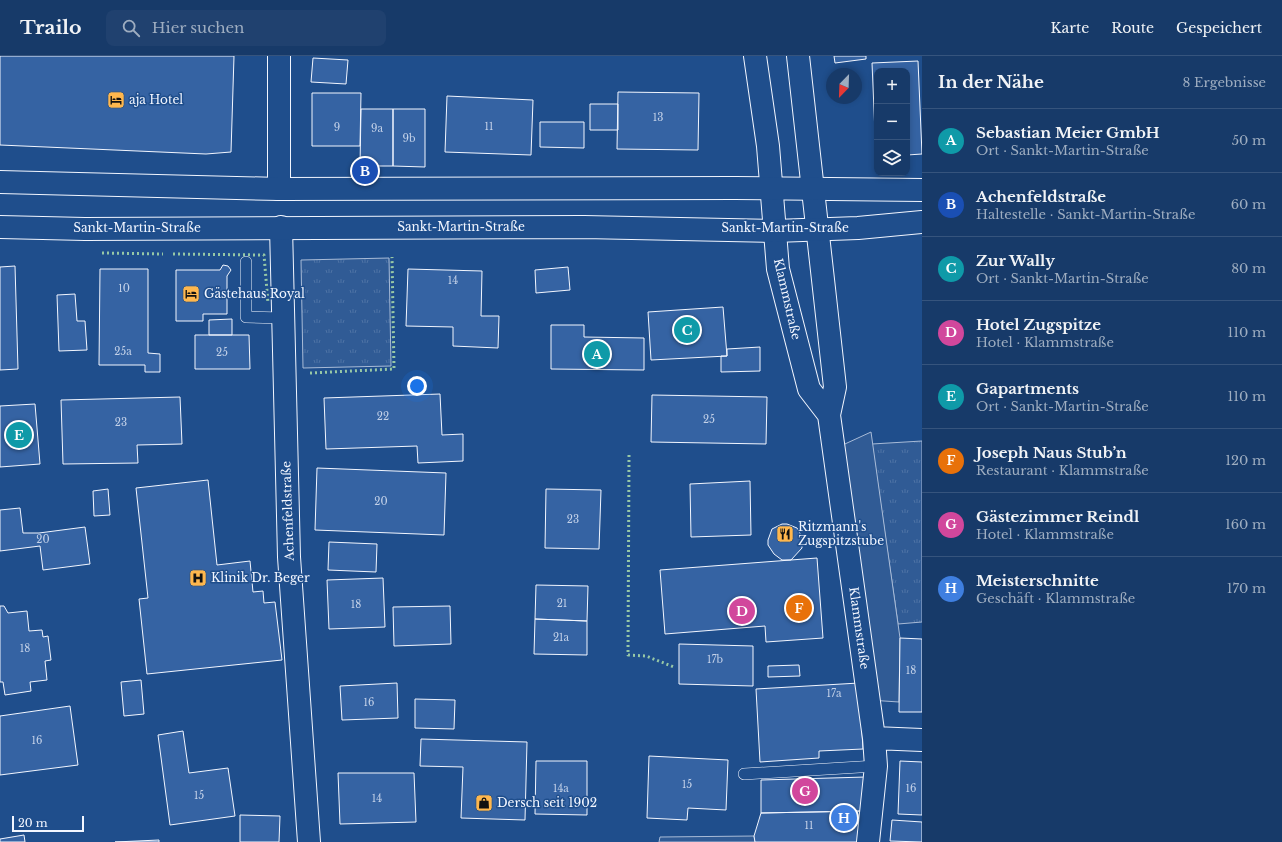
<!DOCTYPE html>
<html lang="de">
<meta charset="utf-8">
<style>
:root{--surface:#173a69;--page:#20416f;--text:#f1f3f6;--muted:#9eadc0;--line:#36547d;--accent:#ffb74d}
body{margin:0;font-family:"Libre Baskerville",serif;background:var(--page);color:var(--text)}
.controls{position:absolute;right:12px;top:12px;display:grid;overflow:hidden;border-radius:8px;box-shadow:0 2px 6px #0003}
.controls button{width:36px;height:36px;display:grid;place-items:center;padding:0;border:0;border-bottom:1px solid var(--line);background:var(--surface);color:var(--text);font:20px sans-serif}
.compass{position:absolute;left:826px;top:12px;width:36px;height:36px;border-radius:50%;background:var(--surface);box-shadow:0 2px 6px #0003;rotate:203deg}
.scale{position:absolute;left:12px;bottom:10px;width:72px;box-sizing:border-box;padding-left:4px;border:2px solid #f2f6ff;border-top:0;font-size:11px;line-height:14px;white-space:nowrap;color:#f2f6ff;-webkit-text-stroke:3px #1f4e8c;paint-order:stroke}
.you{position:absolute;left:417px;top:330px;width:14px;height:14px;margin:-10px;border:3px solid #fff;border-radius:50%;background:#1a73e8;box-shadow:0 0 0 6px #1a73e833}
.badge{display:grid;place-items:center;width:26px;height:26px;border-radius:50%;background:var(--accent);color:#fff;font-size:13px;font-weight:700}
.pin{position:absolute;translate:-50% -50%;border:2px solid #fff;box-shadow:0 1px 4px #0006}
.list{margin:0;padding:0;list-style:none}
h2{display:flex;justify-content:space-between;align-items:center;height:52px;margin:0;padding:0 16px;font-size:17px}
h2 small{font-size:13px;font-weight:400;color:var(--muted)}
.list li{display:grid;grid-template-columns:26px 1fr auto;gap:12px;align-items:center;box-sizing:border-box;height:64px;padding:0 16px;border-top:1px solid var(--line)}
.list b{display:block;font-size:15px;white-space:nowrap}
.list p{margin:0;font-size:13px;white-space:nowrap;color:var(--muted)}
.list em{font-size:13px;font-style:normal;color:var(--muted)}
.icon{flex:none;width:22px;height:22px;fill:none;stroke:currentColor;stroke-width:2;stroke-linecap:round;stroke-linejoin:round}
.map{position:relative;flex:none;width:922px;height:786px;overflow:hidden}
header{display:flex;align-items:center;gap:24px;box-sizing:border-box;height:56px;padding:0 20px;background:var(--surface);border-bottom:1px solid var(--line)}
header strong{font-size:19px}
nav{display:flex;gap:22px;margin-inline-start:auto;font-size:14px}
.search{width:280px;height:36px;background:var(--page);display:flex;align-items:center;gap:10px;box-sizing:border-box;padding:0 14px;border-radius:8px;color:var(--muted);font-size:15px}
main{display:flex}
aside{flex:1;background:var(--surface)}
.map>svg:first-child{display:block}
.grass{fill:url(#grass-tufts);stroke:#a8bbd7}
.pitch{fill:#305b95;stroke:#a8bbd7}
.building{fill:#3563a3;stroke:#f2f6ff}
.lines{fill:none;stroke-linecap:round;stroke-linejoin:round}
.lane-casing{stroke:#f2f6ff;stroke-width:12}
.street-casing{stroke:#f2f6ff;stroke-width:24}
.secondary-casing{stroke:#f2f6ff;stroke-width:24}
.lane{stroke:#1f4e8c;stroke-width:11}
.street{stroke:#1f4e8c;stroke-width:22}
.secondary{stroke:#1f4e8c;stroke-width:22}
.hedge{stroke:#97c8a6;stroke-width:3;stroke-dasharray:2 3;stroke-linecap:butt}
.labels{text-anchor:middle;stroke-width:3;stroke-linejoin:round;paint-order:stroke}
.number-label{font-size:10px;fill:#c3d1e8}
.poi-label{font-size:12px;fill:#f2f6ff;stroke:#1f4e8c;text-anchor:start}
.street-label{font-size:12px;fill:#f2f6ff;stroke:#1f4e8c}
</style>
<header>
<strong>Trailo</strong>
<div class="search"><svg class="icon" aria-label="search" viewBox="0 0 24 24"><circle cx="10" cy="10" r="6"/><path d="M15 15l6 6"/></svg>Hier suchen</div>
<nav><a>Karte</a><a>Route</a><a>Gespeichert</a></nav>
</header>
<main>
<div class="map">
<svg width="922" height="786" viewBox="0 0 922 786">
<defs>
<pattern id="grass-tufts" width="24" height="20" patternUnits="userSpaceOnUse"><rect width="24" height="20" fill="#305b95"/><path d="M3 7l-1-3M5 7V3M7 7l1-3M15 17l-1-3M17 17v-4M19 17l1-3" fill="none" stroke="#4e73a5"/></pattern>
</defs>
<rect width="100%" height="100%" fill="#1f4e8c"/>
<!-- grass -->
<path class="grass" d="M389,202L391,310L303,312L301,204Z
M922,385V566L898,568L872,388Z"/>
<!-- pitch -->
<path class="pitch" d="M871,376L900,582L899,646L869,644L834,393Z
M754,780L755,786H659L660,781Z"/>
<!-- building -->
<path class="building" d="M0,0H234L231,96L206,98L0,89Z
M834,0H866V3L835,7Z
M313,2L348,4L346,28L311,26Z
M918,5L922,98L907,99V15H877L876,101L872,7Z
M618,36L699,37L698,94L617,93Z
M312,37H361L360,90H312Z
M447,40L533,44L531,99L445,96Z
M590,48H618V74H590Z
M361,53H393V110H360Z
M393,53H425V111L393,110Z
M540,66H584V92L540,91Z
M223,209L228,210L231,214L227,220V258H203V265H176V214H220Z
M15,210L18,313L0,314V211Z
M568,211L570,234L536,237L535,214Z
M100,213H148V297L160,298V316H145V309H99Z
M408,213L482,215L481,260H499L498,292L453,290V271L406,270Z
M75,238L77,265H85L87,294L59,295L57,239Z
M723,251L727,300L651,304L648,256Z
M232,263V279H209V264Z
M551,269H584V281L644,282V314L551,313Z
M195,279H249L250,313H195Z
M760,291V315L721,316V300H727V293Z
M440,338L442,379L463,378V405L418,407L417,390L326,393L324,342Z
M652,339L767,341L766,388L651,386Z
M180,341L182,388L137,389L138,407L63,408L61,344Z
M35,348L40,408L0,411V350Z
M317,412L446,417L444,479L315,474Z
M208,424L217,509L250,505L253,536L263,535L264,547L275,546L282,604L147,618L139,543L148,542L136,432Z
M750,425L751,479L691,481L690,428Z
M108,433L110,459L94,460L93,435Z
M546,433L601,434L599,493L545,492Z
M20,452L23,477H39L85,471L90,508L43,514L40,490L0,495V454Z
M782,468H787L797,472L802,481V492L791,504H782L774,498L768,489V484L772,473Z
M329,486L377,488L376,516L328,514Z
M817,502L823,582L766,586L765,570L665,578L660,514Z
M383,522L385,571L329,573L327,524Z
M536,529L588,530L587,565L535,563Z
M0,550H4L8,557L27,555L29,575L42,574L43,581L48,580L51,604L45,605L47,624L30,626L31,635L5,639L3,626H0Z
M450,550L451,588L394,590L393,551Z
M535,563L587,565V599L534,598Z
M900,582L922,583V656H899Z
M679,588L753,590V630L679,628Z
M799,609L800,620L768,621V610Z
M141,624L144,658L124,660L121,626Z
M397,627L398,662L342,664L340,630Z
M859,627L863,693L819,695V702L760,706L756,633Z
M415,643L455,644L454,673L415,672Z
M70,650L78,709L0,719V660Z
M183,675L189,717L228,712L235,760L170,769L158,679Z
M421,683L527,686L525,764L461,762L463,711L420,710Z
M649,700L728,704L726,754L688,752L687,764L647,762Z
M536,705H587V759L535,758Z
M900,705L922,706V759L898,758Z
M338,717H414L416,766L340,768Z
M866,721L863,755L761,757V724Z
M863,755L858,786H755L754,780L761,757Z
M240,759L280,760L279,786H240Z
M892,764L922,766V786L890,785Z
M24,779L25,786H0V783Z
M159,784V786H115Z"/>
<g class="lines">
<defs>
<path id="lane" d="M246,206V261L283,262
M744,718L876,710"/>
<path id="street" d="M279,0V133
M755,0L768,90L778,213L809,333L829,359
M798,0L835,331L829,359L874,682L876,710L868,786
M281,171L289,501L309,786
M874,682L922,684"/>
<path id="secondary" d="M0,126L279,133L735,132L922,134
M0,171L85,173L584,171L775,175L858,172L922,166"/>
</defs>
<!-- lane casing -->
<use href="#lane" class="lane-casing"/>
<!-- street casing -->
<use href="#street" class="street-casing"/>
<!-- secondary casing -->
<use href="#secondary" class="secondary-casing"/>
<!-- lane -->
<use href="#lane" class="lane"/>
<!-- street -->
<use href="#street" class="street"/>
<!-- secondary -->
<use href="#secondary" class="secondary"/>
<!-- hedge -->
<path class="hedge" d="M102,197L163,198
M173,198L264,199L268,247
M310,317L394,313L392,201
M629,399L628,599L646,600L674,611"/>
</g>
<!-- icons -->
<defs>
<symbol id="hotel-square" viewBox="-11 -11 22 22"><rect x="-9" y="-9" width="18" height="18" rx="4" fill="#ffb74d" stroke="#1f4e8c"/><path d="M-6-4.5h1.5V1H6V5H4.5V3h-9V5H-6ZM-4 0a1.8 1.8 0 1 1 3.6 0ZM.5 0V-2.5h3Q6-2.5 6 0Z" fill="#111"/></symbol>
<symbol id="restaurant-square" viewBox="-11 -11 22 22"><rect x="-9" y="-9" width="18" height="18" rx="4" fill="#ffb74d" stroke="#1f4e8c"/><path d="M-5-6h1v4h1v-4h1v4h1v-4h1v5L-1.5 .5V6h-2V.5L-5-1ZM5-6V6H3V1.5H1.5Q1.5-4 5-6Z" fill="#111"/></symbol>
<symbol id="hospital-square" viewBox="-11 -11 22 22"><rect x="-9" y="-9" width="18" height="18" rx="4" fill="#ffb74d" stroke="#1f4e8c"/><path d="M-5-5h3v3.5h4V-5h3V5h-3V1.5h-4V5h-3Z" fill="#111"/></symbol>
<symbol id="shop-square" viewBox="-11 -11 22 22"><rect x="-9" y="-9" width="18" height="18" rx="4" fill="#ffb74d" stroke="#1f4e8c"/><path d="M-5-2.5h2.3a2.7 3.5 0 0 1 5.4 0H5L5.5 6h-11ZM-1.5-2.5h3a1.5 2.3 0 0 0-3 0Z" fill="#111"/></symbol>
</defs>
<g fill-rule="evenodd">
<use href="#hotel-square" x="106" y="34" width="20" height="20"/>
<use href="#hotel-square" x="181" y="228" width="20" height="20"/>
<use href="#restaurant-square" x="775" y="468" width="20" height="20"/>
<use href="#hospital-square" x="188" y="512" width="20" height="20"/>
<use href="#shop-square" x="474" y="737" width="20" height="20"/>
</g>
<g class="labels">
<!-- number labels -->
<g class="number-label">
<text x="658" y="65">13</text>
<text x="489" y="74">11</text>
<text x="337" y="75">9</text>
<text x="377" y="76">9a</text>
<text x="409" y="86">9b</text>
<text x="453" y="228">14</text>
<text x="124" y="236">10</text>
<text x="123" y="299">25a</text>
<text x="222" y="300">25</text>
<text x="383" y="364">22</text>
<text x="709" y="367">25</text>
<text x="121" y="370">23</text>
<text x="381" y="449">20</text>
<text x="573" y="467">23</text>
<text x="43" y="487">20</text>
<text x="562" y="551">21</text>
<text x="356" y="552">18</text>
<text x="561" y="585">21a</text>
<text x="25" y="596">18</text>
<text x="715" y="607">17b</text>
<text x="911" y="618">18</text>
<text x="834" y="641">17a</text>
<text x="369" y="650">16</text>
<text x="37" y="688">16</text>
<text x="687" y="732">15</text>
<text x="561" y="736">14a</text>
<text x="911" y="736">16</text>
<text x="199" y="743">15</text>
<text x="377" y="746">14</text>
<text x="809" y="773">11</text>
</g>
<!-- poi labels -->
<g class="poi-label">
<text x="129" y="48">aja Hotel</text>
<text x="204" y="242">Gästehaus Royal</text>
<text x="798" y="475">Ritzmann's<tspan x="798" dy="14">Zugspitzstube</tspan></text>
<text x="211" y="526">Klinik Dr. Beger</text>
<text x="497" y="751">Dersch seit 1902</text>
</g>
<!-- street labels -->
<g class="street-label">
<text x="461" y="175">Sankt-Martin-Straße</text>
<text x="137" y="176">Sankt-Martin-Straße</text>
<text x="785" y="176">Sankt-Martin-Straße</text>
<text transform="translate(787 243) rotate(77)" y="4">Klammstraße</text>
<text transform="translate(288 455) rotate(-92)" y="4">Achenfeldstraße</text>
<text transform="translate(859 572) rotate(82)" y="4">Klammstraße</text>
</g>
</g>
</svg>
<div class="controls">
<button>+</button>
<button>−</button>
<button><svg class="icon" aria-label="layers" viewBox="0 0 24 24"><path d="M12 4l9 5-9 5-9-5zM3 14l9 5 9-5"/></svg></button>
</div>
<svg class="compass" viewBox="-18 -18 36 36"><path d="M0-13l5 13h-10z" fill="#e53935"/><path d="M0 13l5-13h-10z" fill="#9eadc0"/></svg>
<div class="scale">20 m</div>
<div class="you"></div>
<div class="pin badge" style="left:597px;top:298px;background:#0f9aa8">A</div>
<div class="pin badge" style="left:365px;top:115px;background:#1a4fb4">B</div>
<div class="pin badge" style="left:687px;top:274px;background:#0f9aa8">C</div>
<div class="pin badge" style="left:742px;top:555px;background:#d1479c">D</div>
<div class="pin badge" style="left:19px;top:379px;background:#0f9aa8">E</div>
<div class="pin badge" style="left:799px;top:552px;background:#e8710a">F</div>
<div class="pin badge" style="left:805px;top:735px;background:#d1479c">G</div>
<div class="pin badge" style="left:844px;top:762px;background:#3f7fe0">H</div>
</div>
<aside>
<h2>In der Nähe<small>8 Ergebnisse</small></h2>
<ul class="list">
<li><span class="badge" style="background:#0f9aa8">A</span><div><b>Sebastian Meier GmbH</b><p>Ort · Sankt-Martin-Straße</p></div><em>50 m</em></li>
<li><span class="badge" style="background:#1a4fb4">B</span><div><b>Achenfeldstraße</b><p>Haltestelle · Sankt-Martin-Straße</p></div><em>60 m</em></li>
<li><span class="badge" style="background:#0f9aa8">C</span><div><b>Zur Wally</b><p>Ort · Sankt-Martin-Straße</p></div><em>80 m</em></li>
<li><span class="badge" style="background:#d1479c">D</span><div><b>Hotel Zugspitze</b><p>Hotel · Klammstraße</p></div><em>110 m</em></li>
<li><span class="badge" style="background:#0f9aa8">E</span><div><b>Gapartments</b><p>Ort · Sankt-Martin-Straße</p></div><em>110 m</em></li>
<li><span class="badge" style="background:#e8710a">F</span><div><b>Joseph Naus Stub’n</b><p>Restaurant · Klammstraße</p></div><em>120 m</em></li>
<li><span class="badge" style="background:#d1479c">G</span><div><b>Gästezimmer Reindl</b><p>Hotel · Klammstraße</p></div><em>160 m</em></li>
<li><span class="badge" style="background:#3f7fe0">H</span><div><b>Meisterschnitte</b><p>Geschäft · Klammstraße</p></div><em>170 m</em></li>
</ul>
</aside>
</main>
